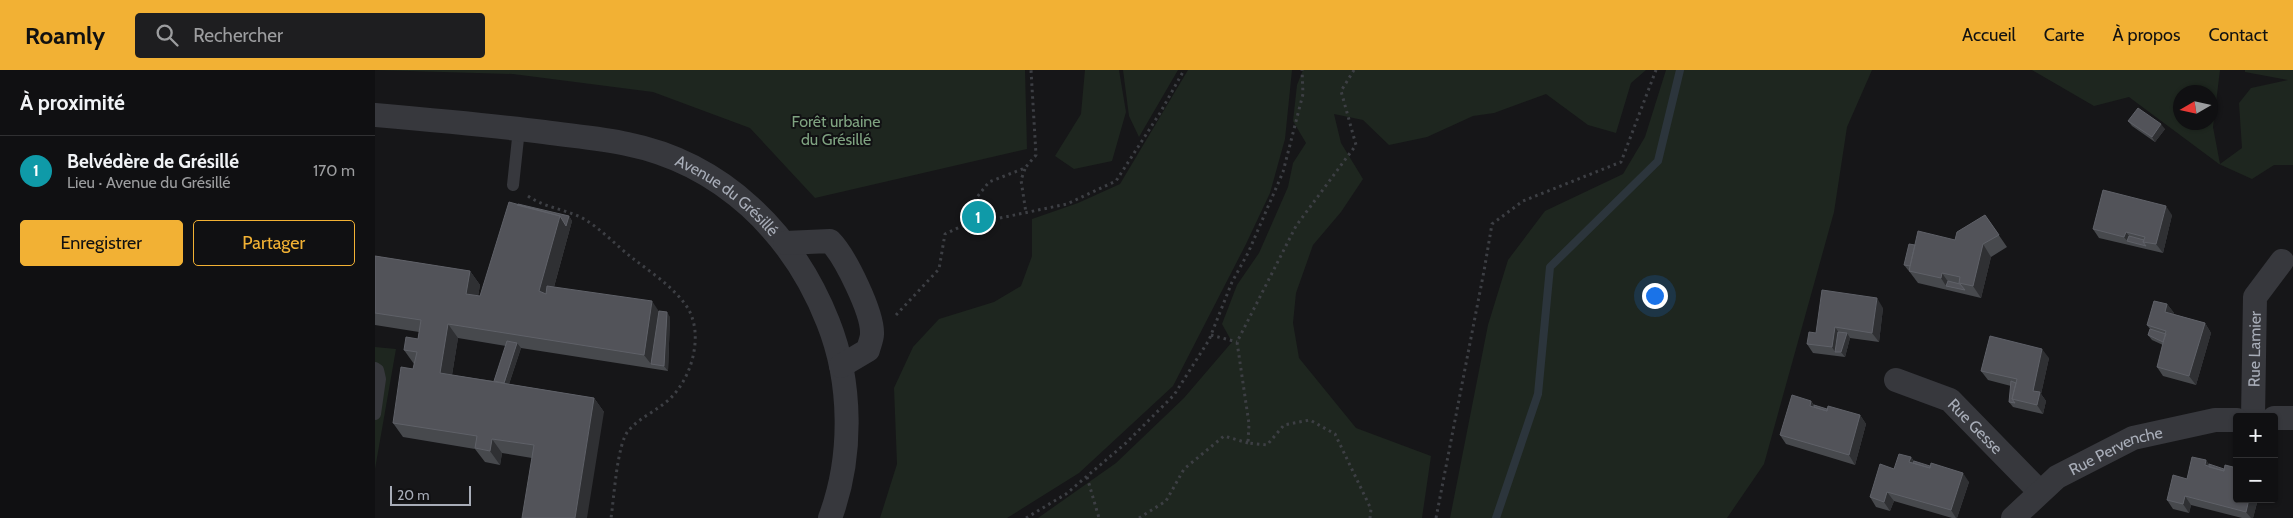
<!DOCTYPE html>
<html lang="fr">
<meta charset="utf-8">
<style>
:root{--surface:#101012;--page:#1e1e20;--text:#f1f3f6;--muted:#9c9d9f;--line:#303032;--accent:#f2b134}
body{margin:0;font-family:Cabin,sans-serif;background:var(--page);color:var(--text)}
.controls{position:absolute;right:15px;bottom:15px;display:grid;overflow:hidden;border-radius:5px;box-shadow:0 1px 4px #0004}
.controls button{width:45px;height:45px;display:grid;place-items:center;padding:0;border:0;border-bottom:1px solid var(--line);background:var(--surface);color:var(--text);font:25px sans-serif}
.compass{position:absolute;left:1798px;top:15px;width:45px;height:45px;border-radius:50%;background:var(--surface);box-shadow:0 1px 4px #0004;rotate:261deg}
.scale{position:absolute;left:15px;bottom:12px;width:81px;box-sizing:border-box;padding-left:5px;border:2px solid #a8adb8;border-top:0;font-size:14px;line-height:18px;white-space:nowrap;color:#a8adb8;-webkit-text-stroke:4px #111113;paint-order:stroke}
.you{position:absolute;left:1279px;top:225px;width:18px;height:18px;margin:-12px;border:4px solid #fff;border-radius:50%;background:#1a73e8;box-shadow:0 0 0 8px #1a73e833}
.badge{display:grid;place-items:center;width:32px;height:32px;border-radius:50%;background:var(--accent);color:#fff;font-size:16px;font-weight:700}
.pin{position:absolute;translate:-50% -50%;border:2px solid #fff;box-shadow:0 1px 5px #0006}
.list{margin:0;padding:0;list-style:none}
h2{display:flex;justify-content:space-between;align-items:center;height:65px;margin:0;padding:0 20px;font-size:21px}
h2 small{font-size:16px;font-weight:400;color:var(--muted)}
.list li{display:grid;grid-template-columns:32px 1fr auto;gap:15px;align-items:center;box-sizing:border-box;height:70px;padding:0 20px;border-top:1px solid var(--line)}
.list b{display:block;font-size:19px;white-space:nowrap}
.list p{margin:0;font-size:16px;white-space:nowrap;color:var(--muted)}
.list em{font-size:16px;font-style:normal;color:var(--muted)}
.actions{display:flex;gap:10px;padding:15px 20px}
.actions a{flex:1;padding:11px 0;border:1px solid var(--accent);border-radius:5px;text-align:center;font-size:18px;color:var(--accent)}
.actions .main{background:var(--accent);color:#111}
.icon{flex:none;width:28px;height:28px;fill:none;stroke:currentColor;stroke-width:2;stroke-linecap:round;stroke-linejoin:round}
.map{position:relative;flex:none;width:1918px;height:448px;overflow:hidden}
header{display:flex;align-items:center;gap:30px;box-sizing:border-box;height:70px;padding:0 25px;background:var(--accent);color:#111}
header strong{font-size:24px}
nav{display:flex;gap:28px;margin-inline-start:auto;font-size:18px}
.search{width:350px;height:45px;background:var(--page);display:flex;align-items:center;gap:12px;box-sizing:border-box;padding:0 18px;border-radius:5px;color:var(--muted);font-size:19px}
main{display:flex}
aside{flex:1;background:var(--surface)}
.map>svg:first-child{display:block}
.green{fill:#1e261f;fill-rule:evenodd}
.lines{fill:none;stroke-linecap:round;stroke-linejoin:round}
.stream{stroke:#2c353c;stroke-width:8}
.path{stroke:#3d3f44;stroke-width:3;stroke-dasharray:2.5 4;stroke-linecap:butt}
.lane{stroke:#37383d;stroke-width:12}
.street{stroke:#37383d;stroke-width:24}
.wall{fill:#47494d;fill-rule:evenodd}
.shaded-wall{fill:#2f3033}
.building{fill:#525359;stroke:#5f6168}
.labels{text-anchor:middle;stroke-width:4;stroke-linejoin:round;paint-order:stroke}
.park-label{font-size:16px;fill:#7fa381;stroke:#111113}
.street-label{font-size:16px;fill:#a8adb8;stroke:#111113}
</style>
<header>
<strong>Roamly</strong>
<div class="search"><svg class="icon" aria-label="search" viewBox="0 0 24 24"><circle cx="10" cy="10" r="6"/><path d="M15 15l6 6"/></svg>Rechercher</div>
<nav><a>Accueil</a><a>Carte</a><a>À propos</a><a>Contact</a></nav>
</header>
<main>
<aside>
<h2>À proximité<small></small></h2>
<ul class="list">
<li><span class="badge" style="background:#0f9aa8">1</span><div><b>Belvédère de Grésillé</b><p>Lieu · Avenue du Grésillé</p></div><em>170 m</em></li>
</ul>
<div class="actions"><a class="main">Enregistrer</a><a>Partager</a></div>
</aside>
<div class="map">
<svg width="1918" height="448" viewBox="0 0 1918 448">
<rect width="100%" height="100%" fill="#161618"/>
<!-- green -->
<path class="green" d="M0,0H650L652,79L440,128L375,58L278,22L138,4Z
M710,0H744L751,42L737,91L699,99L680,86L706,44Z
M748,0H803L764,67L754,46Z
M813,0H917L910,69L895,123L871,174L798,316L704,403L632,448H505L522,394L519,318L538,277L564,249L619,232L646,216L657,186V149L703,133L745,114Z
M928,0H1271L1256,13L1241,63L1213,55L1171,24L1119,43L1098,46L1052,67L1014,75L988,50L959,44L966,73L988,109L966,142L938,175L921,223L918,253L924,288L981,358L1056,386L1047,448H663L741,393L809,328L857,272L847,254L862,215L884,183L913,117L918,93L931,73L918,51L922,15Z
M1291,0H1497L1472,57L1459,142L1389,394L1352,448H1075L1113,255L1133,190L1170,141L1248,104L1270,67Z
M1657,0H1845L1838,57L1845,94L1867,78L1864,33L1876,18L1913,10L1870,2V0H1918V95H1899L1877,109L1844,94L1754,27L1719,36ZM1806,22H1836V52H1806Z
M0,277L21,279L0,399Z"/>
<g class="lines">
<!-- stream -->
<path class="stream" d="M1121,448L1163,324L1175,197L1283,91L1305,0"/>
<!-- path -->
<path class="path" d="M979,0L966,21L981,75L921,156L862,272L874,354L873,373L892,375L909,355L935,350L960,364L996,439L995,448
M650,99L646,110L651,143
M153,126C170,138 191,139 209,149C226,159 241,175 256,187C274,201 296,215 310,234C329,259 319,300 301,322C289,338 267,345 254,360C242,372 239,429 236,448
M588,155L602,127L614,112L650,98L661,85L656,0
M521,245L564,199L570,164L587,156L692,134L741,111L785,43L809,0
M836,265L862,272
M712,407L724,448
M651,448L691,424L751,373L799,325L834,270L857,212L873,183L908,102L928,24L927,0
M764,448L791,431L809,399L849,366L873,373
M1061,448L1109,201L1117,154L1148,131L1246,92L1281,0"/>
<!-- lane -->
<path class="lane" d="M138,115L144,59
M0,298L3,300L5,309L0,344"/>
<!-- street -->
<g class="street">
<path id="s1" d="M0,45C57,50 113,55 169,62C197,66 225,68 252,74C347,93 418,163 453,252C477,312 478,387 455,448"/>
<path d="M410,173L455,171C470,186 498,243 497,264C497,269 494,275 493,280L466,296"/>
<path id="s2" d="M1521,310L1575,330L1665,422"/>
<path id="s3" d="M1878,347L1880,227L1907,191"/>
<path d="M1899,348H1918"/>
<path id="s4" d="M1638,448L1682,407L1758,368L1840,350H1862"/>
</g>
</g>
<!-- wall -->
<path class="wall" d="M1753,51L1790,59L1780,72L1757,56Z
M1610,145L1632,177L1616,187L1606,228L1543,213L1534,201V200H1533L1529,195L1540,175L1580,170Z
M1797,145L1788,183L1724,168L1718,159Z
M194,146L197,151L179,217L284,241L295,247L293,301L146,278L134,314L219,328L229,342L157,388L127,383L125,395L110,392L100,379L28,367L18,353L38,299L39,294L29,280L43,269L44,262L0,255V186L95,201L105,215L103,226H105ZM83,268L131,276L119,311L77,305Z
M1792,234L1799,243L1798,244L1830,253L1836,263L1821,315L1788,306L1782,297L1788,275L1777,270L1773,265L1775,259L1772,255Z
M1508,238L1504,272L1475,268L1470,287L1438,283L1432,274L1441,263Z
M1674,288L1666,324L1671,331L1668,344L1638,337L1634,332L1636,316L1613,310L1606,301Z
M1436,331L1439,335L1452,339L1485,345L1491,354L1480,395L1411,374L1405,365Z
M1536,387L1539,391L1594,412L1582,448H1577L1519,431L1515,441L1501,437L1495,427L1519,399Z
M1834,394L1862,429H1883L1878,448H1867L1816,435L1814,443L1798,439L1792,430L1812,409Z"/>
<!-- shaded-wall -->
<path class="shaded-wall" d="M1786,54L1790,59L1780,72L1777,67Z
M1791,136L1797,145L1788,183L1781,174Z
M185,146H194L197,151L174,235L164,221Z
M1751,162L1758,171H1752L1756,176L1749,167Z
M1608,174L1616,187L1606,228L1598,216Z
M95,201L105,215L101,238L91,224Z
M1567,203L1576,216H1571L1566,208Z
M1502,228L1508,238L1504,272L1497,263Z
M277,231L287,246L276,294L269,285Z
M1792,234L1799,243L1796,251L1790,242Z
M292,242L295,247L293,301L289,296Z
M1830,253L1836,263L1821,315L1814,306Z
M73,254L83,268L75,317L65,303Z
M1460,257L1467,267L1460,282L1457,277Z
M1472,263L1475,268L1470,287L1466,282Z
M142,273L146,278L130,326L127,321Z
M1667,279L1674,288L1666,324L1671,331L1668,344L1662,335L1658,321Z
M219,328L229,342L212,448H200Z
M1436,331L1442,340L1435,336Z
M1485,345L1491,354L1480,395L1474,385Z
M117,369L127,383L125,395L115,381Z
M1536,387L1542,396L1534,392Z
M1831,390L1838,399L1830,395Z
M1588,403L1594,412L1582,448H1581L1576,440Z
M1512,422L1519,431L1515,441L1509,432Z
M1810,426L1816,435L1814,443L1808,434Z
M1874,429H1883L1878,448H1876L1871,442Z"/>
<!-- building -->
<path class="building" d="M1763,38L1786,54L1777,67L1753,51Z
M1728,120L1791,136L1781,174L1768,172L1770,167L1751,162L1749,167L1718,159Z
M134,132L185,146L164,221L171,224L172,216L277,231L269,285L73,254L65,303L219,328L200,448H147L159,375L117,369L115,381L100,378L102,366L18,353L26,297L38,299L42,282L29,280L31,267L43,269L46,250L0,243V186L95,201L91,224L105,226Z
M143,134L194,146L191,156L185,146L142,135Z
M1610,145L1624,165L1608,174L1598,216L1584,213L1585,207L1567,203L1566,208L1534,201L1543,161L1580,170L1582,162Z
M1754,166L1769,170L1768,172L1771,176L1752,171Z
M1534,174L1540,175L1535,196L1529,195Z
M1573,211L1585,214L1590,220L1571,216Z
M1447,220L1502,228L1497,263L1460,257L1457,277L1432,274L1434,262L1441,263Z
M1779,231L1792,234L1790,242L1830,253L1814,306L1782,297L1791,261L1772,255Z
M284,241L292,242L289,296L276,294Z
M1775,259L1791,264L1788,272L1773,265Z
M1463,262L1472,263L1466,282H1460Z
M1615,266L1667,279L1658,321L1665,322L1662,335L1637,329L1642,309L1606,301Z
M132,271L142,273L129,313L119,311Z
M1636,311L1641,313L1637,329L1640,333L1634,332Z
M1417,325L1436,331L1435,336L1452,341L1453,336L1485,345L1474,385L1405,365Z
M1439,335L1452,339V341L1439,337Z
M1524,384L1536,387L1534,392L1555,398L1556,393L1588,403L1576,440L1512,422L1509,432L1495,427L1505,394L1519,399Z
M1817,387L1831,390L1830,395L1849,401L1850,395L1862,398V429H1874L1871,442L1810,426L1808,434L1792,430L1798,405L1812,409Z
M1539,391L1555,396V398L1538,393Z
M1834,394L1849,399V401L1834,397Z"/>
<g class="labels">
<!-- park labels -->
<g class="park-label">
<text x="461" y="57">Forêt urbaine<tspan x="461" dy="18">du Grésillé</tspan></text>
</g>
<!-- street labels -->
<g class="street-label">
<text dy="6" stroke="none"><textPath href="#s1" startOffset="368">Avenue du Grésillé</textPath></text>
<text dy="6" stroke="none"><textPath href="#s3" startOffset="68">Rue Lamier</textPath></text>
<text dy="6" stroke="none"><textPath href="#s2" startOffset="94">Rue Gesse</textPath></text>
<text dy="6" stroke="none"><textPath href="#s4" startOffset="125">Rue Pervenche</textPath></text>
</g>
</g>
</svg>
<div class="controls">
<button>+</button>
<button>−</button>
</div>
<svg class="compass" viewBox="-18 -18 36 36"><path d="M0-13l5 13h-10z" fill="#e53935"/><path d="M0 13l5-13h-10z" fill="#9c9d9f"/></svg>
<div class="scale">20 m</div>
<div class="you"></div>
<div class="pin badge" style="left:603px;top:147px;background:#0f9aa8">1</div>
</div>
</main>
